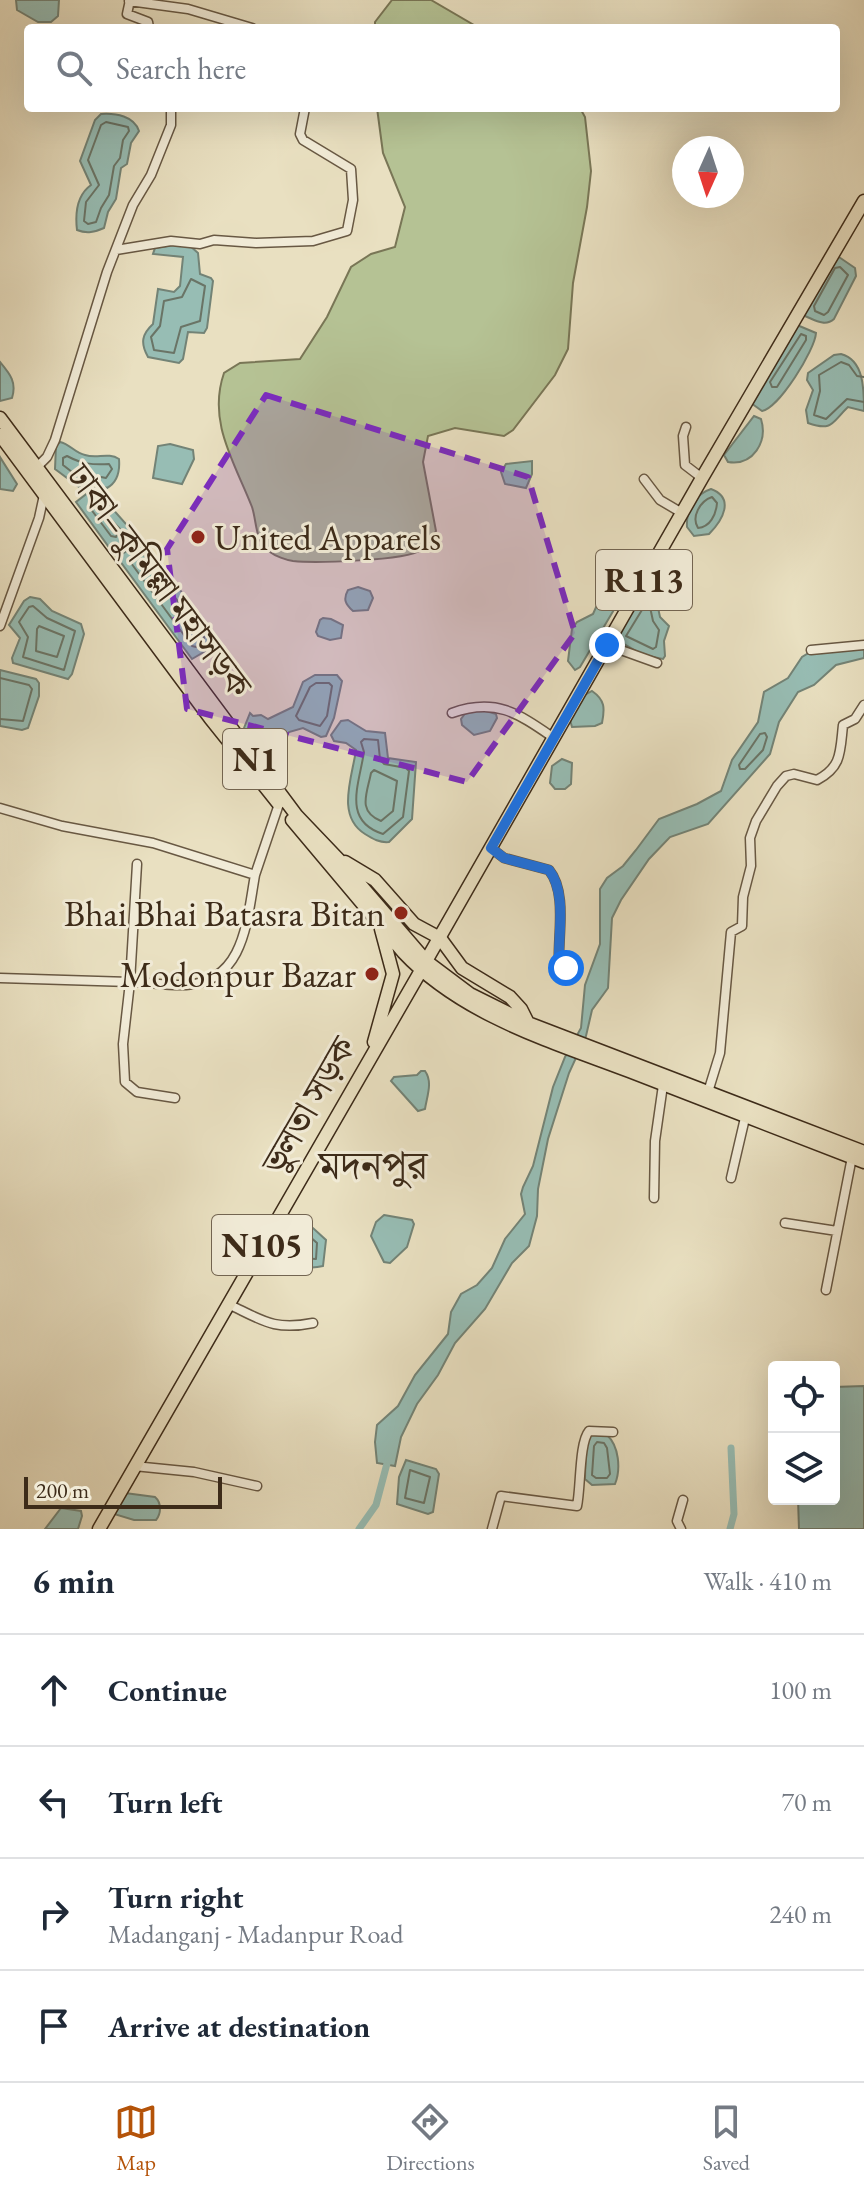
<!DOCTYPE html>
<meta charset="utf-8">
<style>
:root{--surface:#fff;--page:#f2f2f3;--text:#1f2937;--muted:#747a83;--line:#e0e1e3;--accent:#b45309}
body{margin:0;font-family:"EB Garamond","Noto Serif Bengali",serif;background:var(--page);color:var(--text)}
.controls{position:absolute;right:24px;bottom:24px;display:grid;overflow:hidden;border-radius:8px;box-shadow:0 8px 32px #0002}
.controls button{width:72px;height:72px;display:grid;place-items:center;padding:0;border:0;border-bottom:2px solid var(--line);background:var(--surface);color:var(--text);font:40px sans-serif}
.compass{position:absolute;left:672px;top:136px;width:72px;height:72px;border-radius:50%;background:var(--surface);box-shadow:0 8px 32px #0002;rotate:183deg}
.scale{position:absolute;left:24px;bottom:20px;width:198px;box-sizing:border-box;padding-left:8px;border:4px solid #3d2b19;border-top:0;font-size:22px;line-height:28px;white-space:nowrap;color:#3d2b19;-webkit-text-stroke:6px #f1ebd7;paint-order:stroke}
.stop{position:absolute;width:24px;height:24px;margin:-18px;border:6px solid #1a73e8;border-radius:50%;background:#fff}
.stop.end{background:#1a73e8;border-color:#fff;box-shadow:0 2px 8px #0008}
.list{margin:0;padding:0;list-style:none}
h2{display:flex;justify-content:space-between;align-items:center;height:104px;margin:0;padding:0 32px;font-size:34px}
h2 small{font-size:26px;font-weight:400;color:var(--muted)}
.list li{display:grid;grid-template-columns:52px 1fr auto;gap:24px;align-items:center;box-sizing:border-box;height:112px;padding:0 32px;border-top:2px solid var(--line)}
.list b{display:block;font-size:30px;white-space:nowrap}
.list p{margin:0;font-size:26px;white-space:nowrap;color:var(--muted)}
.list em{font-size:26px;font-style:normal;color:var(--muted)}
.icon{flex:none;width:44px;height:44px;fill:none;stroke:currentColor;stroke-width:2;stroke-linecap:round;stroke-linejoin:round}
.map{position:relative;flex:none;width:864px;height:1529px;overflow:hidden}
.search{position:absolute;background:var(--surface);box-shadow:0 8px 32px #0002;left:24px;right:24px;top:24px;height:88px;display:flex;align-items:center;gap:20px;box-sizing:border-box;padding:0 28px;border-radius:8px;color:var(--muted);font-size:30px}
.sheet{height:552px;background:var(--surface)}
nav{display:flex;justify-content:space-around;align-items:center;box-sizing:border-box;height:112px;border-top:2px solid var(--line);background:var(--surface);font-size:22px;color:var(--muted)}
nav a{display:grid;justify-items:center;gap:4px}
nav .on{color:var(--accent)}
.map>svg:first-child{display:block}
.green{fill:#b5c294;stroke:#797656;stroke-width:2}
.water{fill:#97bdb4;stroke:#738376;stroke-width:2}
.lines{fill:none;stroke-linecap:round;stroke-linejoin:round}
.shore{stroke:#6a7466;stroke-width:2}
.canal{stroke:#97bdb4;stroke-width:7}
.minor-casing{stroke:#685843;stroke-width:11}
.primary-casing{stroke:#3d2b19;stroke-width:15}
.trunk-casing{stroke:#3d2b19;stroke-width:15}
.minor{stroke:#f1ebd7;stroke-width:8}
.primary{stroke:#e9e0c1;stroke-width:12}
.trunk{stroke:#e9e0c1;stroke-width:12}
.route{stroke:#1a73e8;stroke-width:10}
.marked{fill:#7b2cbf;fill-opacity:0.2;stroke:#7b2cbf;stroke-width:6;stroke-dasharray:16 10;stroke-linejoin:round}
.poi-dot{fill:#8f2418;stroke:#f1ebd7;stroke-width:3}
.labels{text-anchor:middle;stroke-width:6;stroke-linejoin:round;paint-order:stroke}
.shield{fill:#f1ebd7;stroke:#736552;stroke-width:2}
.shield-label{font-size:34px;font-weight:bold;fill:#3d2b19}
.poi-label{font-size:36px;fill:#3d2b19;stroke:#f1ebd7;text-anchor:end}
.street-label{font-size:36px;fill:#3d2b19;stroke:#f1ebd7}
.quarter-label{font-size:40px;fill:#3d2b19;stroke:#f1ebd7}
</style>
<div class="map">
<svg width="864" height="1529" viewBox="0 0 864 1529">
<rect width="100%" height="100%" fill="#e9e0c1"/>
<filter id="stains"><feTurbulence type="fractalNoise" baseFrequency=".0025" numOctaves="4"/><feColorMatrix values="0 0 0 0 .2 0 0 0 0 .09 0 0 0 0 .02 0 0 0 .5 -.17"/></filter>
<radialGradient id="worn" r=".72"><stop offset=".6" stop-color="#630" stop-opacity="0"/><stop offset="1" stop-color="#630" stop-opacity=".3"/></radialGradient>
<!-- green -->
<path class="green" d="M392,0H431L479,28H375V22Z
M377,108H580L585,117L591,171L587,207L573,283L568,349L555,375L513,430L504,436L455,428L428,436L423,462L436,531C432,537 427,546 421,550C406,561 314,563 293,561C286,560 275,556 270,552C255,543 257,522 252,507C235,463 207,422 224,373L240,363L300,359L327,317L351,267L371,254L395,247L405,207L383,153Z"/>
<!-- water -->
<path class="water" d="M16,0H59L58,16L51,22H38L17,10Z
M101,114C116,113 134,116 139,131L131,143L127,164L121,168L116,199L108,212L104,228C95,232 87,234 77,230C75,213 77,195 91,185L80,161L95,120Z
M173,245H189L198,253L200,274L211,278L213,281L207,328L204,333L188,332L183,359L179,363L148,357C140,343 142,334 153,324L158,289L174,292L180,286L183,257L153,254L155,248Z
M836,255L855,268L856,276L834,319C825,327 815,320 805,316L803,311Z
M797,325L816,333C815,350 779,408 762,411L751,403Z
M841,354C864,360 864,389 864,411L848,407C832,422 833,432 808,423L806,410L813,390L807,380L808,373L834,355Z
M0,362C10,374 17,382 12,398L0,401Z
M754,416L761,419C768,442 753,466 728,462L724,455Z
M60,442C70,444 75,453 85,455C97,459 108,452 119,459C120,471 118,482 107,488L96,484L79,487L55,469L56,446Z
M170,444L193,450L194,459L182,484L153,478L158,446Z
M0,457L17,484L13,491L0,489Z
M532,461V474L526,488L505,484L501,472L506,464Z
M94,488L134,533L111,550L76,502Z
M711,489C735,498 723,520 709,534L694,536L687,527C686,510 695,494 711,489Z
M144,541L219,643L192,659L117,557Z
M615,565H622L632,571L634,576L580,667L575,670L568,661L572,629L577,622L593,614Z
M647,582L657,586L656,598L660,617L669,626L664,641L665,656L663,659L643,655L619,641L617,635Z
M358,587L370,591L373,598L368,610L353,611C345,604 343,599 348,590Z
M30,597L40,599L52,611L81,624L84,634L72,674L68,679L13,663L12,658L20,638L9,625L24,601Z
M323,618L331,619L343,625L341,638L330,640L318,636L316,632L320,620Z
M864,649V658L836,665L814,685L798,692L779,722L770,754L708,824L670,837L649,859L621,900L612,918L608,988L592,1010L586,1036L569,1073L548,1139L538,1189L537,1216L529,1246L512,1263L485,1309L455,1343L438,1375L417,1404L401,1437L395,1466L377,1463L375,1442L377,1425L398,1406L415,1375L448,1334L451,1312L461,1294L477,1285L492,1268L505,1239L525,1214L521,1194L523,1187L533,1166L553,1087L565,1057L581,1028L585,985L600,944V889L607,878L623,866L636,850L659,819L697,804L721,791L732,760L758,722L764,692L788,678L802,657L807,654Z
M0,670L36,679L39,683V696L28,728L22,730L0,726Z
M315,675H337L342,681L334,718L326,736L321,737L303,728L289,732L279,747L254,741L244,728L250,713L253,716L261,715L268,719L293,707L303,682Z
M592,691C605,700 605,708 602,723L595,726L572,727L570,720L583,696Z
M467,711H486L496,714L497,718L490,731L474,735L462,725L461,719Z
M348,720L366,731L385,733L388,758L416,762L412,819L389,842C380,843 373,839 365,834C336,816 352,778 356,750L346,743L334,741L331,735L341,721Z
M562,759L572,763L571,784L565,789H555L550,783L552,766Z
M421,1071H425C433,1082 427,1096 425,1109L418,1111L391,1081L394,1077L417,1075Z
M384,1215L412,1220L414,1224L407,1247L390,1263L384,1262L371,1236L376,1222Z
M287,1217L313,1228L326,1240L323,1266C299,1272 288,1259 270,1244L280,1218Z
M864,1386V1529H799L798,1499H834V1387Z
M592,1434L607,1435C619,1446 621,1469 615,1484L592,1485L585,1479L586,1440Z
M406,1460L436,1469L439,1474L433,1512L428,1514L397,1504L399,1477Z
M125,1493L155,1497C162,1503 161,1514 156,1520H134L114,1514Z
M61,1508L81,1511L82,1516L78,1529H45Z"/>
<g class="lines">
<!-- shore -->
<path class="shore" d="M106,122L128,127L129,131L123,140L120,158L114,166L109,195L101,208L96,222L88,224L84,221L86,202L99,185L88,160L101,125Z
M840,267L848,275L828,312L824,315L815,311L814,306L835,268Z
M191,279L205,286L200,321L181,327L174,353L154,350L151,337L160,326L164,301L182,297Z
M801,334L806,336V340L777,387H772L770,382Z
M864,377L857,376L849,365L841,362L819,375L820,391L814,415L826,419L847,399L864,402
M67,456C82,464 92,465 109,464L112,469L106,478L96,476L81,479L63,465V458Z
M712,497L717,503C716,515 710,527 698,528C691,517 700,501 712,497Z
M94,502L120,529L116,537L111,536L90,508V504Z
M140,553L144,555L204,637V643L196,647L192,646L131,563V558Z
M645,605L650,607L653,621L659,630L656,647L653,649L626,636Z
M33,606L47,618L75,631L64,670L23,657L28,637L19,622L29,607Z
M39,626L64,636L57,657L36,651L37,629Z
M0,678L29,685L32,689L23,721L0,719
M316,683H329L332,686L327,716L320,726L299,720L296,716L310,687Z
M765,733L767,737L763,750L745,769H740L739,765L760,734Z
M364,739L378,740L380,759L384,764L406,768L409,771L403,817L383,834C342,821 359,785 364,752L361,742Z
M374,770L397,781L393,811L381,821C357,811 367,794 371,773Z
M286,1226L308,1235L317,1243L316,1259L299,1258L279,1240V1233Z
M597,1442L604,1443L607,1448L610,1474L607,1478H596L592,1475L594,1446Z
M410,1470L430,1477L424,1503L405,1498Z"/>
<!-- canal -->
<path class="canal" d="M359,1529L376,1505L389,1456
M730,1529L734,1514L731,1448"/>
<defs>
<path id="minor" d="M130,0L127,14L148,22L149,28
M129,1L188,9L252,28
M116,250L171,241L200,244L214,240L256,243L313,241L347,231L353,200L351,169L303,140L300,134L305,108
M686,427L683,436L685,465L702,478
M38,466L47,457L55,440L107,272L133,205L151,175L171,125V108
M644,479L660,500L682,513
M0,626L39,518L44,495
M607,645L657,663
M811,650L864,645
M452,713C496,697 519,714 554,738
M0,808L62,826L153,843L255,875L279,804
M491,848L504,858L549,870C567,892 558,934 559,961L570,970
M0,978L130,982L137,864
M708,1092L720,1053L731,932L742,926L743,897L751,866L750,838L756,821L777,786L786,776L794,774L817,780C842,767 840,752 843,725L855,719L864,705
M175,1098L137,1092L125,1082L123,1044L130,982C148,982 167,986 186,985C245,982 247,919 255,875
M731,1178L745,1118
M654,1198L655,1141L663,1085
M785,1223L837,1231
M826,1290L852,1157
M228,1304C262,1320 274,1331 313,1323
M134,1466L194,1472L257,1486
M492,1529L501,1496L577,1506C581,1487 579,1443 589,1431L613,1432
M681,1529L677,1521L683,1500"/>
<path id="primary" d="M426,961L702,478L864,201"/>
<path id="trunk" d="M0,418L297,816L339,860L426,961L470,994L528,1023L864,1152
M0,435L210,718L278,803
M292,820L403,952C462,1015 550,1041 629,1071C707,1102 786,1131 864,1162
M345,862L375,880L414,924L440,938L462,968L510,997L521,1009L528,1023
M374,1042L393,974L381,929
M99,1529L423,967"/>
</defs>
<!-- minor casing -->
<use href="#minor" class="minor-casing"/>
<!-- primary casing -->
<use href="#primary" class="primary-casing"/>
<!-- trunk casing -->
<use href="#trunk" class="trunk-casing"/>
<!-- minor -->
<use href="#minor" class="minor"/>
<!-- primary -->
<use href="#primary" class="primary"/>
<!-- trunk -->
<use href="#trunk" class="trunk"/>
</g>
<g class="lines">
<!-- route -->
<path class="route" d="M566,968L559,961C558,934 567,893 549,870L504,858L491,848L607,645"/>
</g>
<!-- marked area -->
<path class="marked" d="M266,395L528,477L575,633L467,782L187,709L167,549Z"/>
<!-- markers -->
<g class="poi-dot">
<circle cx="198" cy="537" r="8"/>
<circle cx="401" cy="913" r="8"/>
<circle cx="372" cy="974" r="8"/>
</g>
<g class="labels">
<!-- shield labels -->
<g class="shield">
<rect x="596" y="550" width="96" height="60" rx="6"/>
<rect x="223" y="729" width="64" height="60" rx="6"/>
<rect x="212" y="1215" width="100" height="60" rx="6"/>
</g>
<g class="shield-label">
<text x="644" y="592">R113</text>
<text x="255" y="771">N1</text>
<text x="262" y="1257">N105</text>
</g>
<!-- poi labels -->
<g class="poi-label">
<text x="214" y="550" text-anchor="start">United Apparels</text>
<text x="385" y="926">Bhai Bhai Batasra Bitan</text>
<text x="356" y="987">Modonpur Bazar</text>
</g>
<!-- street labels -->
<g class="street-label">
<text transform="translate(160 580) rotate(53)" y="13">ঢাকা–কুমিল্লা মহাসড়ক</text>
<text transform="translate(308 1105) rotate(-60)" y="13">ভুলতা সড়ক</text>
</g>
<!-- quarter labels -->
<g class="quarter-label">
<text x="373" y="1179">মদনপুর</text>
</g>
</g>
<rect width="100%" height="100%" filter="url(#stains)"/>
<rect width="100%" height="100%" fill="url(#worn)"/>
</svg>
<div class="controls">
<button><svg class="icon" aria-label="locate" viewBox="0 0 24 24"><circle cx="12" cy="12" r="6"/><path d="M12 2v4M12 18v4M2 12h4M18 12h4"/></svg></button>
<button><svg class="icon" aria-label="layers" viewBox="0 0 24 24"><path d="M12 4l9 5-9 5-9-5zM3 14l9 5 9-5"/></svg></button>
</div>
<svg class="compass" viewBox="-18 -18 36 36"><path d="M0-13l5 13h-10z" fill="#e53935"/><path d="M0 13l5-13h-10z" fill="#747a83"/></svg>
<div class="scale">200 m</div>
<div class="stop" style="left:566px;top:968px"></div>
<div class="stop end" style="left:607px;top:645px"></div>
<div class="search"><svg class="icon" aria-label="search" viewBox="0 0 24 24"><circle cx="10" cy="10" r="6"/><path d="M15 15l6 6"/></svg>Search here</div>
</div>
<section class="sheet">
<h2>6 min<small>Walk · 410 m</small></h2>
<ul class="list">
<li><svg class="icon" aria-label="ahead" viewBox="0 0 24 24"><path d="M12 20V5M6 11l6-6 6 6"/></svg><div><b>Continue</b></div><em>100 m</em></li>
<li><svg class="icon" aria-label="left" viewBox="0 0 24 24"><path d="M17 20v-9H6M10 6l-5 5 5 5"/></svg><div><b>Turn left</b></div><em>70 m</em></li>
<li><svg class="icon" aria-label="right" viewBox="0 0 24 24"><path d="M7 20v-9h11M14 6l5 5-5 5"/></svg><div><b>Turn right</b><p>Madanganj - Madanpur Road</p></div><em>240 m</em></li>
<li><svg class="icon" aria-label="arrive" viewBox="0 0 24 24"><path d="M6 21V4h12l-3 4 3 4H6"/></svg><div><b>Arrive at destination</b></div></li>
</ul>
</section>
<nav>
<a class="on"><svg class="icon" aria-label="map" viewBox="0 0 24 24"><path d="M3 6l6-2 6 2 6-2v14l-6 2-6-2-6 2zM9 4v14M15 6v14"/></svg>Map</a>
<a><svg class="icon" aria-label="directions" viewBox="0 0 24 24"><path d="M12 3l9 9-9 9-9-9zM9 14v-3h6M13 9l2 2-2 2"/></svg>Directions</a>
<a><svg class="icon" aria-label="saved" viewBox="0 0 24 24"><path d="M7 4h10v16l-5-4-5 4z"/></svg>Saved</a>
</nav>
